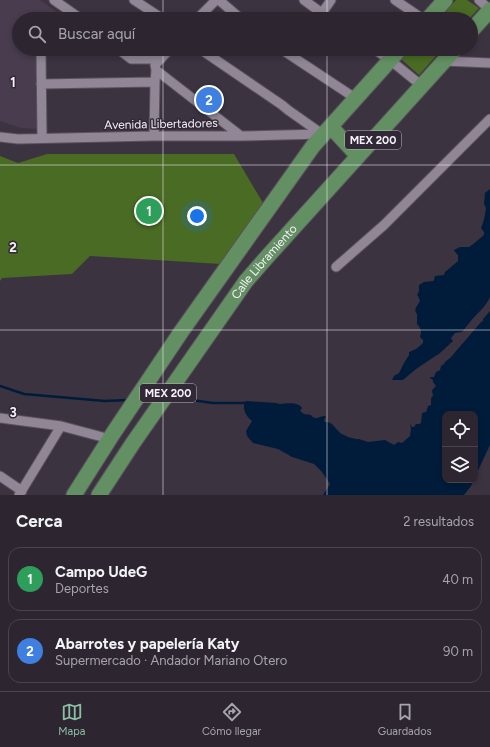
<!DOCTYPE html>
<html lang="es">
<meta charset="utf-8">
<style>
:root{--surface:#2d2630;--page:#39323c;--text:#f1f3f6;--muted:#a7a5ab;--line:#48434c;--accent:#8abfa5}
body{margin:0;font-family:Figtree,sans-serif;background:var(--page);color:var(--text)}
.controls{position:absolute;right:12px;bottom:12px;display:grid;overflow:hidden;border-radius:8px;box-shadow:0 2px 6px #0003}
.controls button{width:36px;height:36px;display:grid;place-items:center;padding:0;border:0;border-bottom:1px solid var(--line);background:var(--surface);color:var(--text);font:20px sans-serif}
.you{position:absolute;left:197px;top:216px;width:14px;height:14px;margin:-10px;border:3px solid #fff;border-radius:50%;background:#1a73e8;box-shadow:0 0 0 6px #1a73e833}
.badge{display:grid;place-items:center;width:26px;height:26px;border-radius:50%;background:var(--accent);color:#fff;font-size:13px;font-weight:700}
.pin{position:absolute;translate:-50% -50%;border:2px solid #fff;box-shadow:0 1px 4px #0006}
.list{margin:0;padding:0;list-style:none}
h2{display:flex;justify-content:space-between;align-items:center;height:52px;margin:0;padding:0 16px;font-size:17px}
h2 small{font-size:13px;font-weight:400;color:var(--muted)}
.list li{display:grid;grid-template-columns:26px 1fr auto;gap:12px;align-items:center;box-sizing:border-box;height:64px;margin:0 8px 8px;padding:0 8px;border:1px solid var(--line);border-radius:12px}
.list b{display:block;font-size:15px;white-space:nowrap}
.list p{margin:0;font-size:13px;white-space:nowrap;color:var(--muted)}
.list em{font-size:13px;font-style:normal;color:var(--muted)}
.icon{flex:none;width:22px;height:22px;fill:none;stroke:currentColor;stroke-width:2;stroke-linecap:round;stroke-linejoin:round}
.map{position:relative;flex:none;width:490px;height:495px;overflow:hidden}
.search{position:absolute;background:var(--surface);box-shadow:0 2px 6px #0003;left:12px;right:12px;top:12px;height:44px;display:flex;align-items:center;gap:10px;box-sizing:border-box;padding:0 14px;border-radius:22px;color:var(--muted);font-size:15px}
.sheet{height:196px;background:var(--surface)}
nav{display:flex;justify-content:space-around;align-items:center;box-sizing:border-box;height:56px;border-top:1px solid var(--line);background:var(--surface);font-size:11px;color:var(--muted)}
nav a{display:grid;justify-items:center;gap:2px}
nav .on{color:var(--accent)}
.map>svg:first-child{display:block}
.built{fill:#483c4e}
.green{fill:#496b23}
.water{fill:#011c3a}
.lines{fill:none;stroke-linecap:round;stroke-linejoin:round}
.stream{stroke:#011c3a;stroke-width:2.5}
.minor-casing{stroke:#5a535e;stroke-width:11}
.trunk-casing{stroke:#5a535e;stroke-width:17}
.minor{stroke:#908695;stroke-width:9}
.trunk{stroke:#639062;stroke-width:15}
.grid{fill:none;stroke:#f6f1f9;stroke-width:1;stroke-opacity:0.55}
.labels{text-anchor:middle;stroke-width:3;stroke-linejoin:round;paint-order:stroke}
.shield{fill:#312936;stroke:#bbb5be;stroke-width:1}
.shield-label{font-size:11px;font-weight:bold;fill:#f6f1f9}
.street-label{font-size:12px;fill:#f6f1f9;stroke:#312936}
.grid-label{font-size:13px;text-anchor:middle;font-weight:bold;fill:#f6f1f9;stroke:#312936;stroke-width:3;stroke-linejoin:round;paint-order:stroke}
</style>
<div class="map">
<svg width="490" height="495" viewBox="0 0 490 495">
<rect width="100%" height="100%" fill="#3c3340"/>
<!-- built -->
<path class="built" d="M0,0H40L64,17L62,19H19V49H39L38,129L21,128L0,121Z"/>
<!-- green -->
<path class="green" d="M456,0H467L479,8L469,19H438Z
M410,49H442L419,75L401,59Z
M47,154H234L263,203L221,264L90,256L72,274L2,278L0,281V156L18,163Z"/>
<!-- water -->
<path class="water" d="M490,189V297C486,307 477,313 470,322C467,325 465,329 462,332L455,333L451,338L453,341L440,353L416,369L403,380H392L394,376L399,373L404,363L409,355V352L416,349L423,343V340L420,337C422,332 421,328 417,324V314C413,310 417,306 420,301L418,296L417,295L419,291V285L424,282L433,281L434,280L435,276L444,275L445,272L451,267L458,261V255L455,252L454,250L460,247H469L472,245L484,235V232L481,228C484,221 485,215 486,208L484,204L485,193Z
M490,311V445L475,477V414H445V480H474L471,486L464,495H323L330,484L322,472L314,464L292,457L278,449L253,443L247,436L246,431L252,421C246,416 241,408 246,401L277,403L279,404C287,404 297,401 302,408L300,411L304,414L311,415C315,421 320,416 325,416L326,417L324,420L325,422H328L332,424L340,433L348,437L356,439H359L368,442L385,440L394,445L398,442L402,443L410,436L411,429L410,424L412,427H414L416,424H419L421,423L422,413L426,412L428,406L431,405V398L433,396L432,390L436,386L433,382V380L430,378V377H434L436,372L440,370L441,366L444,364L445,362L450,358L451,357L481,322L483,321V319Z"/>
<g class="lines">
<!-- stream -->
<path class="stream" d="M0,386L24,394L105,401L128,400
M171,399H184L213,403H248
M143,400H156"/>
<defs>
<path id="minor" d="M54,0L81,19
M134,0L163,19
M219,0L241,19
M304,0L330,19
M395,0L423,19
M479,0L490,10
M322,13L331,0
M197,19L216,0
M118,49L131,59H161
M200,49L282,105L288,110L322,134
M281,49L355,98
M374,49L390,60L422,86
M444,61L490,63
M156,70L241,136
M41,84L155,82
M154,136L155,82L156,70L155,65L170,49
M0,137L18,139L154,136H241L322,134
M42,138L41,52L43,49
M336,267L384,225L490,119
M0,418L61,426L110,439
M0,476L22,491
M19,495L61,426"/>
<g id="trunk">
<path d="M428,19L445,0"/>
<path d="M471,31L490,10"/>
<path d="M331,127L358,156"/>
<path d="M74,495L114,432L181,332L313,146L400,49"/>
<path id="s1" d="M99,495L133,443L246,281L267,257L455,49"/>
</g>
</defs>
<!-- minor casing -->
<use href="#minor" class="minor-casing"/>
<!-- trunk casing -->
<use href="#trunk" class="trunk-casing"/>
<!-- minor -->
<use href="#minor" class="minor"/>
<!-- trunk -->
<use href="#trunk" class="trunk"/>
</g>
<!-- grid -->
<path class="grid" d="M163,0V19M327,0V19M163,49V495M327,49V495M0,165H490M0,330H490"/>
<g class="labels">
<!-- shield labels -->
<g class="shield">
<rect x="345" y="131" width="56" height="18" rx="3"/>
<rect x="140" y="384" width="56" height="18" rx="3"/>
</g>
<g class="shield-label">
<text x="373" y="144">MEX 200</text>
<text x="168" y="397">MEX 200</text>
</g>
<!-- street labels -->
<g class="street-label">
<text transform="translate(161 124) rotate(-1)" y="4">Avenida Libertadores</text>
<text dy="4" stroke="none"><textPath href="#s1" startOffset="286">Calle Libramiento</textPath></text>
</g>
</g>
<g class="grid-label">
<text x="13" y="87">1</text>
<text x="13" y="252">2</text>
<text x="13" y="417">3</text>
</g>
</svg>
<div class="controls">
<button><svg class="icon" aria-label="locate" viewBox="0 0 24 24"><circle cx="12" cy="12" r="6"/><path d="M12 2v4M12 18v4M2 12h4M18 12h4"/></svg></button>
<button><svg class="icon" aria-label="layers" viewBox="0 0 24 24"><path d="M12 4l9 5-9 5-9-5zM3 14l9 5 9-5"/></svg></button>
</div>
<div class="you"></div>
<div class="pin badge" style="left:149px;top:211px;background:#2e9e5b">1</div>
<div class="pin badge" style="left:209px;top:100px;background:#3f7fe0">2</div>
<div class="search"><svg class="icon" aria-label="search" viewBox="0 0 24 24"><circle cx="10" cy="10" r="6"/><path d="M15 15l6 6"/></svg>Buscar aquí</div>
</div>
<section class="sheet">
<h2>Cerca<small>2 resultados</small></h2>
<ul class="list">
<li><span class="badge" style="background:#2e9e5b">1</span><div><b>Campo UdeG</b><p>Deportes</p></div><em>40 m</em></li>
<li><span class="badge" style="background:#3f7fe0">2</span><div><b>Abarrotes y papelería Katy</b><p>Supermercado · Andador Mariano Otero</p></div><em>90 m</em></li>
</ul>
</section>
<nav>
<a class="on"><svg class="icon" aria-label="map" viewBox="0 0 24 24"><path d="M3 6l6-2 6 2 6-2v14l-6 2-6-2-6 2zM9 4v14M15 6v14"/></svg>Mapa</a>
<a><svg class="icon" aria-label="directions" viewBox="0 0 24 24"><path d="M12 3l9 9-9 9-9-9zM9 14v-3h6M13 9l2 2-2 2"/></svg>Cómo llegar</a>
<a><svg class="icon" aria-label="saved" viewBox="0 0 24 24"><path d="M7 4h10v16l-5-4-5 4z"/></svg>Guardados</a>
</nav>
